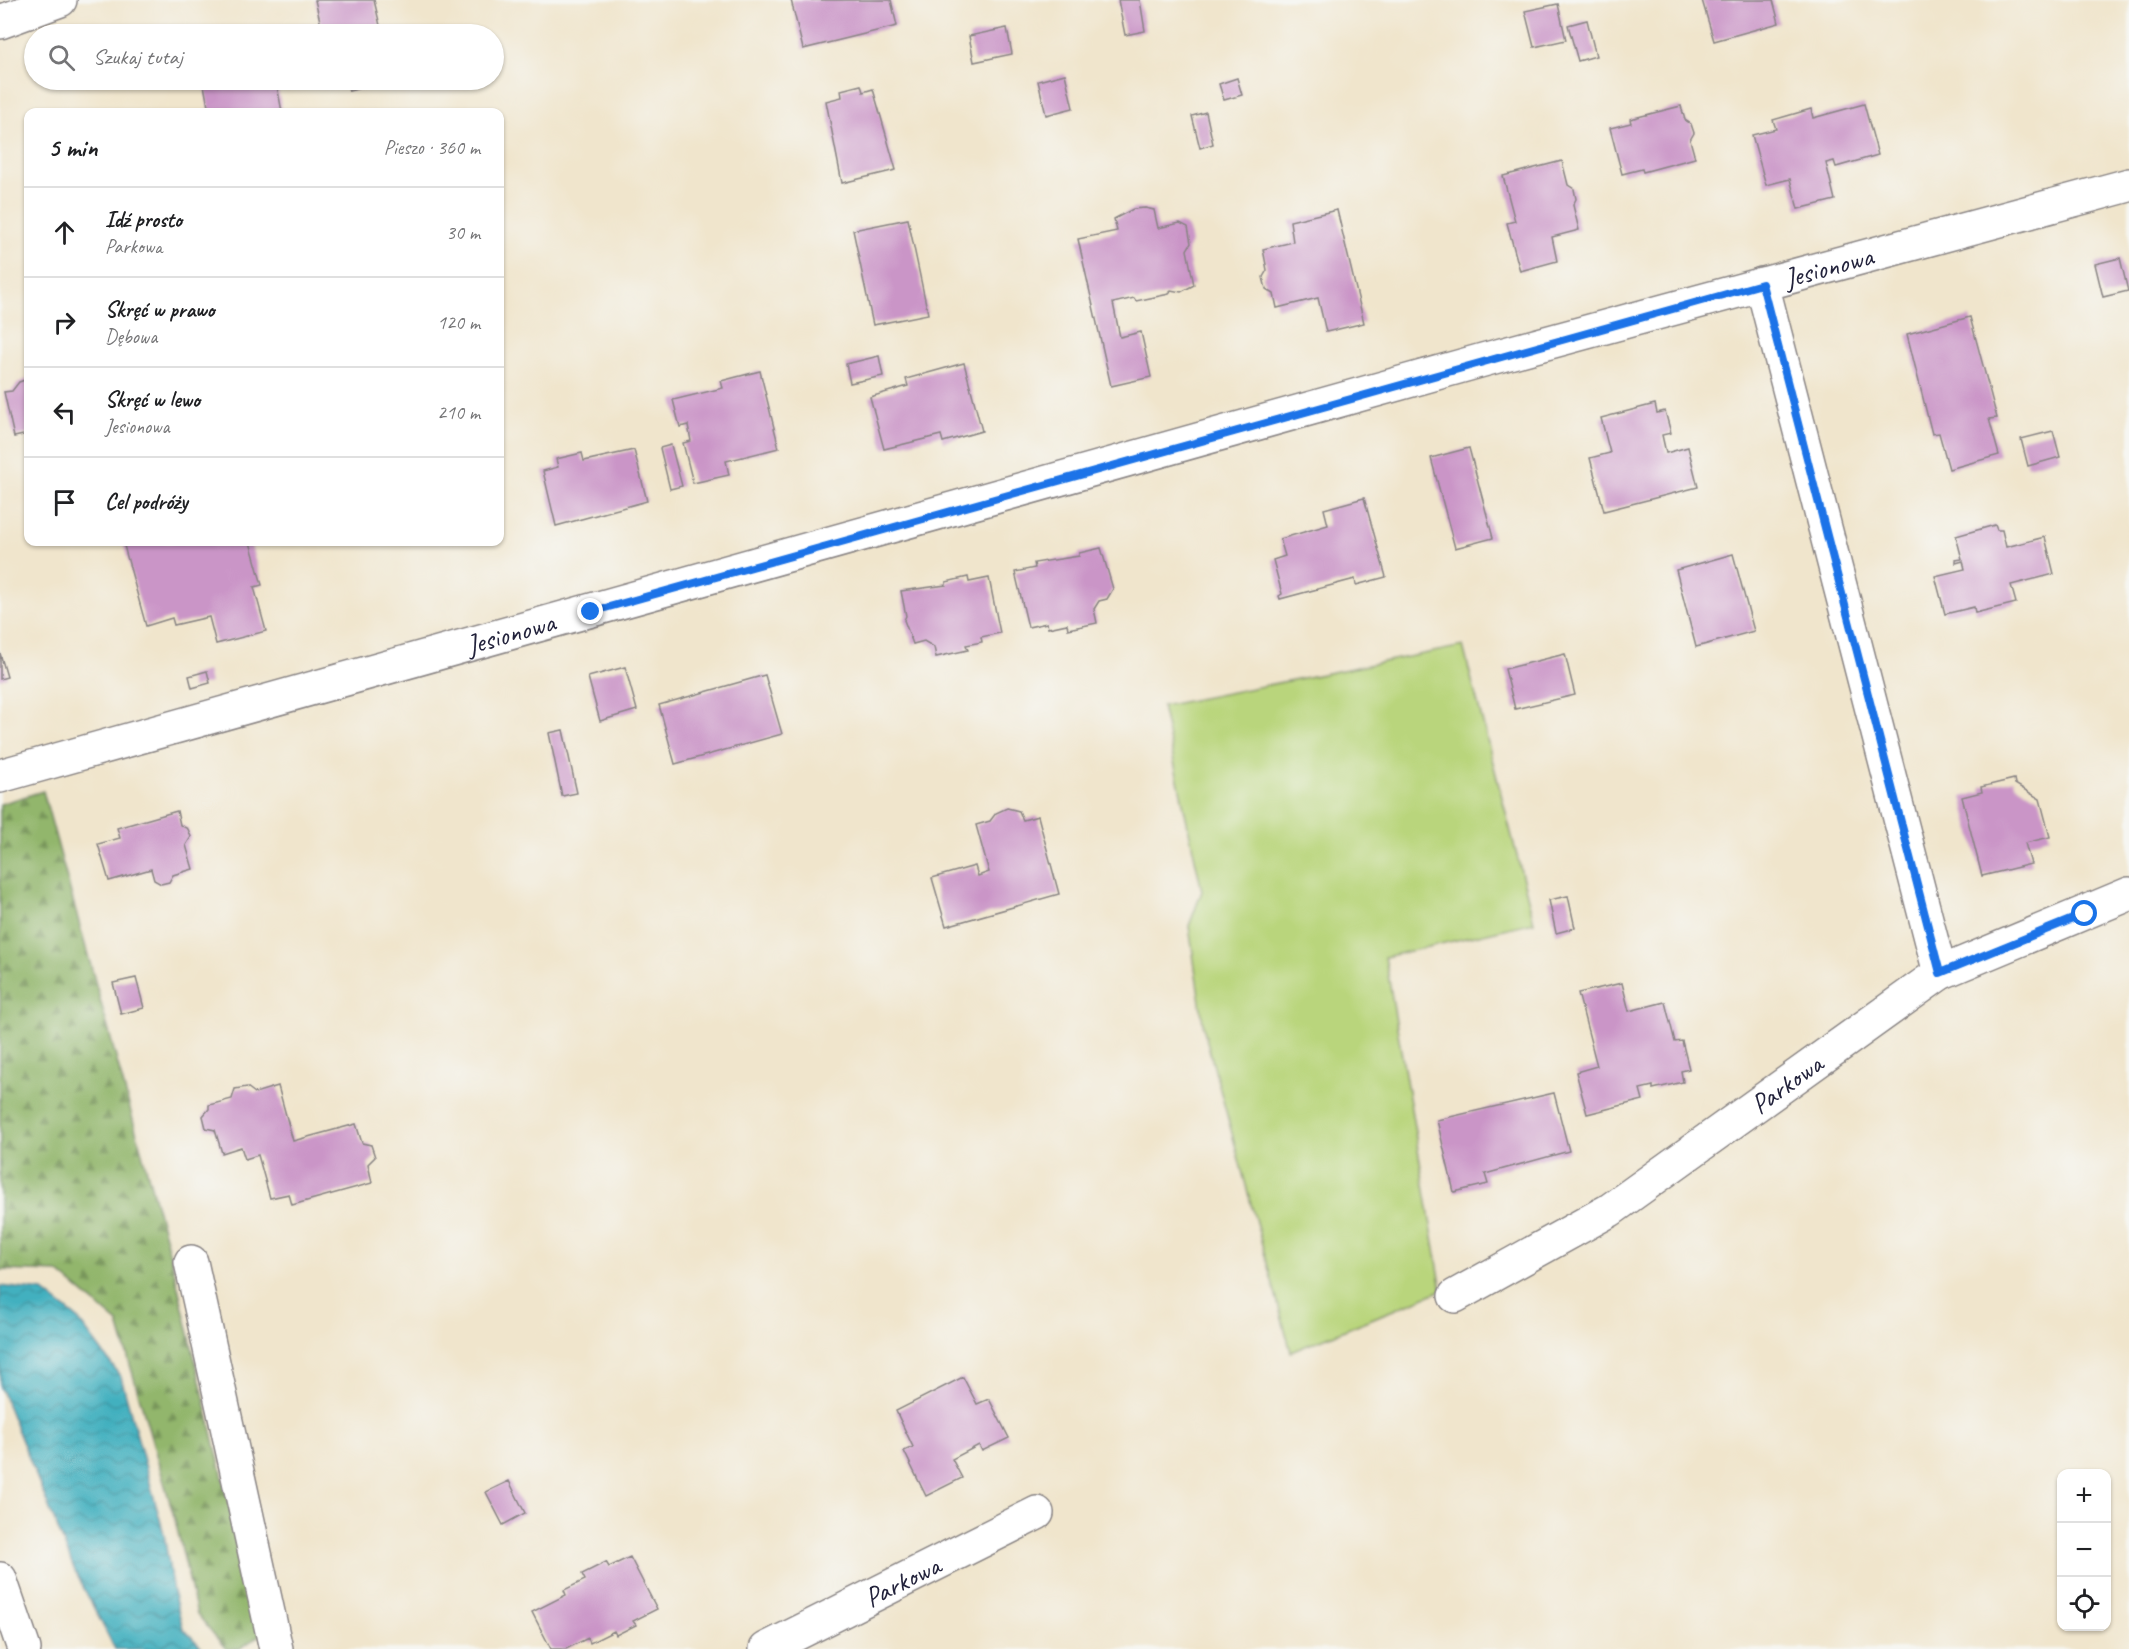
<!DOCTYPE html>
<html lang="pl">
<meta charset="utf-8">
<style>
:root{--surface:#fff;--page:#f6f6f6;--text:#202124;--muted:#757577;--line:#e0e0e0}
body{margin:0;font-family:Caveat,sans-serif;background:var(--page);color:var(--text)}
.controls{position:absolute;right:18px;bottom:18px;display:grid;overflow:hidden;border-radius:12px;box-shadow:0 2px 4px #0004}
.controls button{width:54px;height:54px;display:grid;place-items:center;padding:0;border:0;border-bottom:2px solid var(--line);background:var(--surface);color:var(--text);font:30px sans-serif}
.stop{position:absolute;width:18px;height:18px;margin:-14px;border:4px solid #1a73e8;border-radius:50%;background:#fff}
.stop.end{background:#1a73e8;border-color:#fff;box-shadow:0 2px 6px #0008}
.list{margin:0;padding:0;list-style:none}
h2{display:flex;justify-content:space-between;align-items:center;height:78px;margin:0;padding:0 24px;font-size:26px}
h2 small{font-size:20px;font-weight:400;color:var(--muted)}
.list li{display:grid;grid-template-columns:39px 1fr auto;gap:18px;align-items:center;box-sizing:border-box;height:90px;padding:0 24px;border-top:2px solid var(--line)}
.list b{display:block;font-size:22px;white-space:nowrap}
.list p{margin:0;font-size:20px;white-space:nowrap;color:var(--muted)}
.list em{font-size:20px;font-style:normal;color:var(--muted)}
.icon{flex:none;width:33px;height:33px;fill:none;stroke:currentColor;stroke-width:2;stroke-linecap:round;stroke-linejoin:round}
.map{position:relative;flex:none;width:2129px;height:1649px;overflow:hidden}
.search{position:absolute;background:var(--surface);box-shadow:0 2px 4px #0004;left:24px;top:24px;width:480px;height:66px;display:flex;align-items:center;gap:15px;box-sizing:border-box;padding:0 21px;border-radius:33px;color:var(--muted);font-size:22px}
.panel{position:absolute;background:var(--surface);box-shadow:0 2px 4px #0004;left:24px;top:108px;width:480px;height:438px;border-radius:12px}
.map>svg:first-child{display:block}
.green{fill:#b9d57c;stroke:#6e7c5c;stroke-width:1.5}
.forest{fill:url(#forest-firs);stroke:#5a6c54;stroke-width:1.5}
.water{fill:url(#water-waves);stroke:#32697d;stroke-width:1.5}
.building{fill:#ca95c7}
.lines{fill:none;stroke-linecap:round;stroke-linejoin:round}
.minor-casing{stroke:#898484;stroke-width:36}
.minor{stroke:#fff;stroke-width:33}
.route{stroke:#1a73e8;stroke-width:8}
.labels{text-anchor:middle;stroke-width:4.5;stroke-linejoin:round;paint-order:stroke}
.street-label{font-size:28px;fill:#22223b;stroke:#f6f6f2}
</style>
<div class="map">
<svg width="2129" height="1649" viewBox="0 0 2129 1649">
<defs>
<pattern id="forest-firs" width="22" height="20" patternUnits="userSpaceOnUse" patternTransform="scale(1.5)"><rect width="22" height="20" fill="#92b66c"/><path d="M5 1l3.5 6h-7zM16 11l3.5 6h-7z" fill="#77945a"/></pattern>
<pattern id="water-waves" width="16" height="10" patternUnits="userSpaceOnUse" patternTransform="scale(1.5)"><rect width="16" height="10" fill="#43b0bf"/><path d="M0 5q4-4 8 0t8 0" fill="none" stroke="#388f9c"/></pattern>
</defs>
<rect width="100%" height="100%" fill="#f6f6f2"/>
<filter id="ink" filterUnits="userSpaceOnUse"><feTurbulence type="fractalNoise" baseFrequency=".0167" numOctaves="2"/><feDisplacementMap in="SourceGraphic" scale="12" xChannelSelector="R" yChannelSelector="G"/><feConvolveMatrix kernelMatrix="1 2 1 2 8 2 1 2 1" color-interpolation-filters="sRGB"/></filter>
<filter id="wash" filterUnits="userSpaceOnUse"><feTurbulence type="fractalNoise" baseFrequency=".008" numOctaves="4" result="noise"/><feDisplacementMap in="SourceGraphic" scale="24" xChannelSelector="R" yChannelSelector="G"/><feGaussianBlur stdDeviation="1.35" result="paint"/><feColorMatrix in="noise" values="0 0 0 0 0 0 0 0 0 0 0 0 0 0 0 0 0 1.4 0 .05"/><feComposite in="paint" operator="in"/></filter>
<g filter="url(#wash)">
<rect width="100%" height="100%" fill="#f0e5cc"/>
<!-- green -->
<path class="green" d="M1463,646L1534,922L1385,957L1442,1290L1291,1352L1204,1030L1189,926L1202,891L1162,706Z"/>
<!-- forest -->
<path class="forest" d="M43,791L173,1266L260,1635L239,1649H226L197,1614L175,1520L118,1323L58,1272L0,1270V804Z"/>
<!-- water -->
<path class="water" d="M0,1286L43,1291L77,1318L121,1377L164,1534L173,1592L183,1628L203,1649H115L75,1571L0,1387Z"/>
<g id="blocks">
<!-- building -->
<path class="building" d="M315,0H374L382,34H323Z
M791,0H891L897,26L803,49Z
M1118,0H1140L1145,31L1125,35Z
M1702,0H1773L1779,23L1714,41Z
M1558,4L1566,40L1534,47L1525,11Z
M1587,20L1596,56L1578,61L1568,25Z
M1007,28L1012,54L974,62L969,36Z
M1065,74L1073,108L1046,115L1038,81Z
M1237,78L1242,95L1224,100L1219,84Z
M230,80H276L282,112H209L204,85Z
M346,80H391L349,91Z
M861,85L863,92L873,89L896,170L842,183L826,101L842,97L841,90Z
M1864,104L1878,155L1836,167L1834,161L1826,163L1835,200L1798,209L1790,179L1766,185L1752,135L1776,129L1773,120L1811,109L1813,118Z
M1681,106L1685,120L1691,124L1694,133L1690,140L1695,158L1643,172L1642,169L1622,174L1610,128L1631,123L1630,119Z
M1206,112L1213,144L1200,148L1192,116Z
M1562,161L1568,185L1574,189L1576,199L1573,205L1579,230L1552,237L1557,261L1520,271L1507,223L1515,221L1503,176Z
M1145,208L1154,210L1158,228L1180,223L1188,227L1191,243L1187,250L1194,285L1181,292L1171,290L1169,294L1136,301L1134,298L1113,303L1120,337L1141,332L1151,377L1111,386L1078,239L1117,231L1114,219L1133,209Z
M1337,210L1364,323L1326,332L1318,298L1277,308L1274,294L1266,289L1263,277L1267,270L1263,249L1293,242L1290,221Z
M908,219L928,314L873,325L853,230Z
M2120,258L2128,291L2103,297L2095,264Z
M1970,317L1997,418L1989,419L1999,455L1949,469L1939,433L1932,434L1907,334Z
M879,356L883,376L850,383L846,364Z
M964,363L982,431L943,442L941,435L884,449L870,397L908,386L906,379Z
M760,371L779,448L726,461L729,475L693,483L683,443L691,441L688,425L680,427L673,400L723,388L721,381Z
M28,379V434L14,437L4,392L12,391L19,382Z
M1655,404L1657,413L1665,411L1671,433L1662,435L1666,453L1688,447L1698,487L1604,511L1590,458L1610,453L1601,418Z
M2053,431L2060,457L2028,466L2021,439Z
M671,445L682,486L670,489L660,448Z
M1469,448L1493,538L1455,548L1431,458Z
M634,450L647,501L556,526L543,471L558,467L556,459L582,453L584,461Z
M1364,498L1386,577L1356,585L1355,579L1280,599L1279,596L1282,594L1273,560L1285,556L1280,539L1328,525L1324,509Z
M1995,525L1997,530H2002L2006,547L2045,537L2054,574L2011,585L2016,603L1975,613L1974,607L1945,614L1935,576L1965,569L1963,561L1956,563V560L1962,559L1956,536Z
M123,542H250L262,585L254,587L266,631L216,644L209,617L174,625L172,618L146,626Z
M1101,548L1113,589L1107,599L1099,601L1094,609L1097,623L1068,629L1067,624L1048,628L1047,623L1028,627L1015,572L1035,568L1034,563L1079,556V553Z
M1733,554L1754,631L1696,647L1676,570Z
M968,577L969,582L989,578L1000,633L981,637L982,642L966,645L968,650L936,657L934,647L924,641L913,644L904,620L906,616L901,591L946,585V582Z
M0,653L7,677L0,679Z
M1565,654L1575,695L1515,709L1505,669Z
M625,667L637,710L600,721L588,677Z
M207,671L210,683L192,688L189,676Z
M765,675L782,734L675,764L659,705Z
M563,730L577,793L562,796L549,733Z
M2014,779L2015,784L2040,799L2050,837L2025,843L2031,864L1982,876L1962,797L1982,792L1981,787Z
M1007,808L1019,811L1023,820L1038,816L1059,894L946,926L932,878L975,866L978,876L989,872L976,825L990,821L996,813Z
M177,811L180,825L188,829L191,837L186,845L193,869L173,875L169,882L161,884L154,880L151,869L109,881L98,844L120,838L117,828Z
M1568,896L1575,928L1556,933L1549,900Z
M136,978L144,1008L121,1014L113,983Z
M1622,983L1629,1011L1665,1002L1675,1042L1682,1041L1689,1069L1681,1071L1683,1082L1653,1089V1086L1640,1089L1643,1100L1587,1114L1576,1072L1597,1066L1578,993Z
M278,1086L293,1141L356,1124L362,1143L371,1145L375,1157L368,1164L372,1183L292,1205L289,1194L270,1198L258,1155L245,1159L241,1147L222,1153L215,1130L206,1128L203,1116L209,1109V1105L232,1099L235,1089L247,1087L255,1093Z
M1554,1093L1569,1151L1485,1174L1488,1184L1454,1192L1437,1120Z
M963,1377L977,1404L989,1399L1009,1438L982,1451L979,1445L952,1459L962,1478L926,1496L904,1451L913,1447L896,1411Z
M509,1481L525,1513L503,1525L486,1492Z
M630,1557L657,1609L633,1621L636,1625L616,1635L614,1631L590,1643L588,1638L566,1649H551L532,1612L566,1595L564,1590L585,1580L582,1574L606,1562L609,1567Z"/>
</g>
</g>
<g filter="url(#ink)">
<use href="#blocks" fill-opacity="0" stroke="#898484" stroke-width="1.5"/>
<g class="lines">
<defs>
<g id="minor">
<path d="M0,22L60,0"/>
<path d="M1762,284L1940,973"/>
<path id="s1" d="M0,776L1483,360L2129,185"/>
<path d="M191,1262L276,1649"/>
<path id="s2" d="M1455,1296L1610,1210L1940,973L2129,894"/>
<path d="M0,1579L24,1649"/>
<path id="s3" d="M766,1649L1037,1513"/>
</g>
</defs>
<!-- minor casing -->
<use href="#minor" class="minor-casing"/>
<!-- minor -->
<use href="#minor" class="minor"/>
</g>
</g>
<g class="lines" filter="url(#ink)">
<!-- route -->
<path class="route" d="M591,612L1762,284L1940,973L2085,914"/>
</g>
<g class="labels">
<!-- street labels -->
<g class="street-label">
<text dy="10" stroke="none"><textPath href="#s1" startOffset="1898">Jesionowa</textPath></text>
<text dy="10" stroke="none"><textPath href="#s1" startOffset="530">Jesionowa</textPath></text>
<text dy="10" stroke="none"><textPath href="#s2" startOffset="394">Parkowa</textPath></text>
<text dy="10" stroke="none"><textPath href="#s3" startOffset="152">Parkowa</textPath></text>
</g>
</g>
</svg>
<div class="controls">
<button>+</button>
<button>−</button>
<button><svg class="icon" aria-label="locate" viewBox="0 0 24 24"><circle cx="12" cy="12" r="6"/><path d="M12 2v4M12 18v4M2 12h4M18 12h4"/></svg></button>
</div>
<div class="stop" style="left:2085px;top:914px"></div>
<div class="stop end" style="left:591px;top:612px"></div>
<div class="search"><svg class="icon" aria-label="search" viewBox="0 0 24 24"><circle cx="10" cy="10" r="6"/><path d="M15 15l6 6"/></svg>Szukaj tutaj</div>
<section class="panel">
<h2>5 min<small>Pieszo · 360 m</small></h2>
<ul class="list">
<li><svg class="icon" aria-label="ahead" viewBox="0 0 24 24"><path d="M12 20V5M6 11l6-6 6 6"/></svg><div><b>Idź prosto</b><p>Parkowa</p></div><em>30 m</em></li>
<li><svg class="icon" aria-label="right" viewBox="0 0 24 24"><path d="M7 20v-9h11M14 6l5 5-5 5"/></svg><div><b>Skręć w prawo</b><p>Dębowa</p></div><em>120 m</em></li>
<li><svg class="icon" aria-label="left" viewBox="0 0 24 24"><path d="M17 20v-9H6M10 6l-5 5 5 5"/></svg><div><b>Skręć w lewo</b><p>Jesionowa</p></div><em>210 m</em></li>
<li><svg class="icon" aria-label="arrive" viewBox="0 0 24 24"><path d="M6 21V4h12l-3 4 3 4H6"/></svg><div><b>Cel podróży</b></div></li>
</ul>
</section>
</div>
